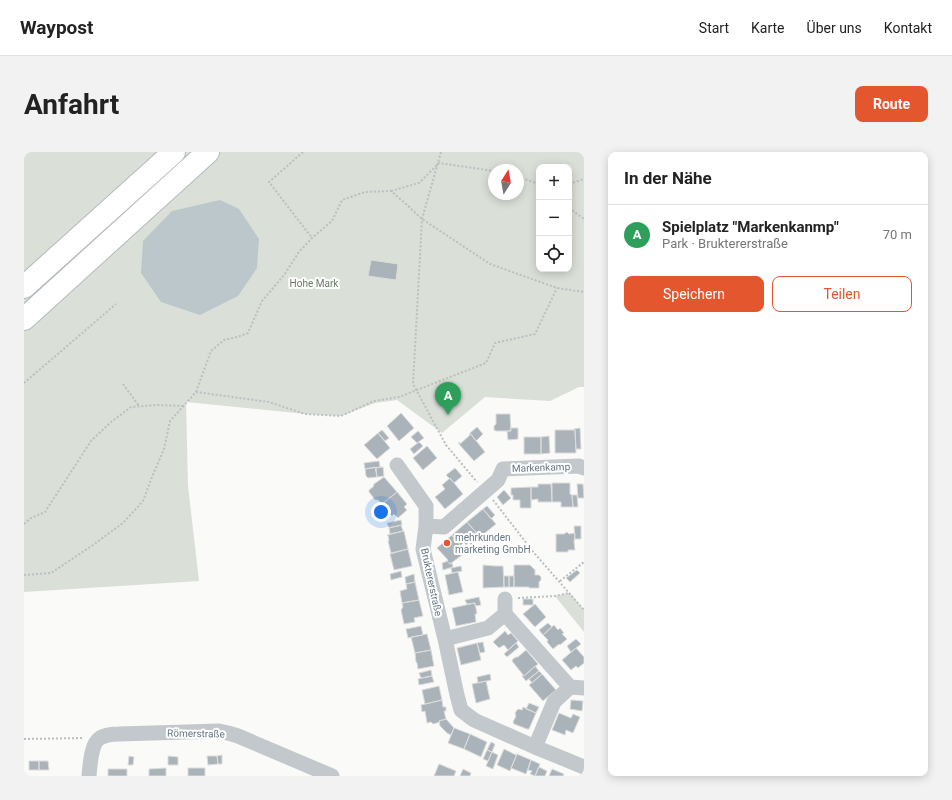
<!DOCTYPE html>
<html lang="de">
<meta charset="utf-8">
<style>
:root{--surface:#fff;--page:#f2f2f2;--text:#222;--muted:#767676;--line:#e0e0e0;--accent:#e4572e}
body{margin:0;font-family:Roboto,sans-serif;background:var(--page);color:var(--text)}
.controls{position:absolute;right:12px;top:12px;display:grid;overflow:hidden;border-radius:8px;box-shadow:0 2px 10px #0003}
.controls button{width:36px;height:36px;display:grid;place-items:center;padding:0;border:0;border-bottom:1px solid var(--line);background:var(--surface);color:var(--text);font:20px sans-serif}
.compass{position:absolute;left:464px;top:12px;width:36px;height:36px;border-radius:50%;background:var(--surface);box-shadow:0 2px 10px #0003;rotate:11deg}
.you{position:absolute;left:357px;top:360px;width:14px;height:14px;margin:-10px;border:3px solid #fff;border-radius:50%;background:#1a73e8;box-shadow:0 0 0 6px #1a73e833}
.badge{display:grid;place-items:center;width:26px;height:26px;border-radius:50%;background:var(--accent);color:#fff;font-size:13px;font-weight:700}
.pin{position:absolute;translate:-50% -33px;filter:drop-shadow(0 1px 2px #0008)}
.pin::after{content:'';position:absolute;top:21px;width:14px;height:12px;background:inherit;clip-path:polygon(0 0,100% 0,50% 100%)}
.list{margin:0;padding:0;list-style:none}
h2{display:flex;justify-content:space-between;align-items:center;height:52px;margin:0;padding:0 16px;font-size:17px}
h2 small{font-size:13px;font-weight:400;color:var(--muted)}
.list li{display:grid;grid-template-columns:26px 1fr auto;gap:12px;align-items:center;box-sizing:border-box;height:60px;padding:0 16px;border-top:1px solid var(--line)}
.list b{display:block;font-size:15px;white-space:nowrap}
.list p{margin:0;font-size:13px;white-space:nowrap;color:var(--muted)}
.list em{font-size:13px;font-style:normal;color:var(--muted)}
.actions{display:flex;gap:8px;padding:12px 16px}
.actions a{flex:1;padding:9px 0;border:1px solid var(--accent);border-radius:8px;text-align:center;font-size:14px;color:var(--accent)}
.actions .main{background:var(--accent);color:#fff}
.icon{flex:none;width:22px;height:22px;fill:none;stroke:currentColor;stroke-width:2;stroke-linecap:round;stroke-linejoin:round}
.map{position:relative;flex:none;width:560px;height:624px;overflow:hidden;border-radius:8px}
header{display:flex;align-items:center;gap:24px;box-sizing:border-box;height:56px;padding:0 20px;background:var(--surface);border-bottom:1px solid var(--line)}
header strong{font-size:19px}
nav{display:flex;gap:22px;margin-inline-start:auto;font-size:14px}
.intro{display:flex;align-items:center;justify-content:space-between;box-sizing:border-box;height:96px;padding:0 24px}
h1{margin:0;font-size:28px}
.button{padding:10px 18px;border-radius:8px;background:var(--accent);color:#fff;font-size:14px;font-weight:700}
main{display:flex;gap:24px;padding:0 24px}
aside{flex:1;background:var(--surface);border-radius:8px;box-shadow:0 2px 10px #0003}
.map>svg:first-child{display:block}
.green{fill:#dadfd7;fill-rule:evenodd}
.water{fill:#bbc7cb}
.building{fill:#aab3b9;stroke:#dcdcda}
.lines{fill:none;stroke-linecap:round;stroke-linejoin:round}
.highway-casing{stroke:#b4b9bd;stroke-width:24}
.path{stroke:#bbbfc2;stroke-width:2;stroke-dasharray:2 2;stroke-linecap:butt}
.minor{stroke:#c3c8cc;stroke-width:15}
.highway{stroke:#fff;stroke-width:22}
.poi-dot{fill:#e4572e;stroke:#fff;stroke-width:1.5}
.labels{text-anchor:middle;stroke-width:4;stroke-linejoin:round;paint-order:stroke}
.park-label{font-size:10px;fill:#687a64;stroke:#fff}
.street-label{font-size:10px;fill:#657683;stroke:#fff}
.poi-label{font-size:10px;fill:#657683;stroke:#fff;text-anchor:start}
</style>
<header>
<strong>Waypost</strong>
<nav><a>Start</a><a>Karte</a><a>Über uns</a><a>Kontakt</a></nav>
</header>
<div class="intro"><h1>Anfahrt</h1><a class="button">Route</a></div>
<main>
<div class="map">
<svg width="560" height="624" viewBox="0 0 560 624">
<rect width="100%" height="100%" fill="#fafaf8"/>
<!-- green -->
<path class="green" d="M0,0H560V235H555L526,249L461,245L418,281L373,248L351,251L317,264L281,262L162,250L164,334L175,429L0,440ZM515,15H545V117H515ZM470,18H494V42H470Z
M546,441L560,458V480L531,444Z"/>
<!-- water -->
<path class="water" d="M196,48L215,57L235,87L233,116L214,144L176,163L137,150L117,121L119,89L148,59Z"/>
<!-- building -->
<path class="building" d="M347,108L374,112L372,128L344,124Z
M377,261L390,276L375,289L363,274Z
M472,262H486L487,279H472L470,278V274L472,272Z
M453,275L459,282L452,289L446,281Z
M486,276H494V287L484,288L483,279H487Z
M556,276L557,297H552L551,278H550V277Z
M358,278L365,286L361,289L354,281Z
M531,278H551L552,301H531Z
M394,279L400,286L393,291L387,285Z
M354,281L366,296L353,307L340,293Z
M446,281L461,300L450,309L434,291L435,290L436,292L446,283L445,282Z
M525,284L526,301L517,302V285Z
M500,285H517V302H500Z
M395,290L399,294L390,302L386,297Z
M403,294L413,306L399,318L389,306Z
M355,309L356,315L341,317L340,311Z
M351,315L353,325L344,326L342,324L341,317Z
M359,315L360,324L353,325L352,316Z
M431,316L438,324L430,331L422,323Z
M360,325L373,340L358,352L354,348H352L350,347L349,345L345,340V338L349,335L350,332Z
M426,326L439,342L421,357L411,345L421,337L418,333Z
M528,331H546V342L548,343L549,355H537V350H528Z
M514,332H527L528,350H514V347L507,348V335H514Z
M553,332H559L560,346H554Z
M507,335V356H496V348H489V343H487V336Z
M480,338L487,346L479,353L473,345Z
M373,340L383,352L380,355L383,358L374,366L370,362L368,364L358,352Z
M548,343H553L554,355H549Z
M463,354L471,363L467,367L459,357Z
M459,357L472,372L456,385L443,370Z
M377,368L378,373L365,376L363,371Z
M443,370L456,385L447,393L445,390L442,393L440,390L437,393L440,398L428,383Z
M377,373L379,379L366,382L365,376Z
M550,374H557V387H551Z
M380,379L384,397L367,401L364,389H365L364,383H363Z
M543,380L545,382L551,381L550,390L551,398H544V400H532V382H540Z
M428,383L442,400L426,412L423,409L424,408L413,396Z
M384,397L388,414L370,418L366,402Z
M423,409L426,412L428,411L429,415L419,418L418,411L421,410Z
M459,413L471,414H479L480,435L459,436Z
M490,413H506L511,418V423H515L517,425V428L515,430V436H505V435H490Z
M437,414L438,419L428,421L427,416Z
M553,418L556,421L546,430L542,426Z
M377,419L378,425L367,428L366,422Z
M434,420L439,440L425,443L421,423Z
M390,422L391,430L382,432L381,425Z
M480,424H485V435H480Z
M485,424H490V435H485Z
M391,430L395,448L378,451L376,439L383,437L382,432Z
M455,445L457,453L451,454V451L443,452L441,448Z
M499,447H509V453H499Z
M395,448L399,464L390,466L391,470L380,472L377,458L379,455L378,451Z
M451,451L453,462H451L452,470L432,474L428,456Z
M511,452L522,465L511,475L499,462Z
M524,471L528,475L519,483L515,478Z
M530,473L534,478L536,476L540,481L538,482L543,487L536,493L535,492L529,497L523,490L524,488L519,483Z
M397,474L399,483L384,486L382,477Z
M481,479L484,483L487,481L494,489L484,498L480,493L475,496L469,490Z
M403,482L407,498L391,501L387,485Z
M552,487L557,492L547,500L543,494Z
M459,490L461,500L456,501L453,491Z
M453,491L457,508L437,513L433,496Z
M492,491L495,495L483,505L480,502Z
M552,496L560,505V511L554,516L552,514L547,518L538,508Z
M407,498L410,514L394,517L393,511L392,510L391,501Z
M502,498L514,512L500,524L488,509L489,507L492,505H494Z
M511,514L515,519L502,529L498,524L500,523V524Z
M407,518L408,524L397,526L395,521Z
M515,519L518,522L508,531L505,527Z
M466,522L467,528L454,531L453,525Z
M518,522L532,538L519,549L505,533Z
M408,524L410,530L395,533L394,527Z
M462,529L466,547L452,551L448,532Z
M415,534L418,548L401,552L398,538Z
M418,548L419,555H422V559H420L422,567L415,569L416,570L409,572L407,570L403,571L401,559L398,560L397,553Z
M547,548L559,549L558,559L546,557Z
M505,551L515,555L512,561L502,557Z
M499,555L512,561L505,577H503L490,572L489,570L492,564L491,561L493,558L495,557L498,558Z
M535,561L547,566L549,562L556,565L549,581L542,578L541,583L528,578Z
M422,567L430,576L427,583L423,581L416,574L415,569Z
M430,576L446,582L440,597L424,591Z
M446,582L463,590L457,605L440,597Z
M467,590L471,592L468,600L463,598Z
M480,597L492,603L493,602L486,619L473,613Z
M463,598L468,600L464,609L459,607Z
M468,600L474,603L469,617L462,614Z
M493,602L507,608L502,622L487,616Z
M198,603V612H194L193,604Z
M105,604L110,605L109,613H104Z
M144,604L154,605V613H144Z
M183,604H193L194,612L184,613Z
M507,608L516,612L511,624L506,622L508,619L504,618Z
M5,609H15V618H5Z
M15,609H24L25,618H15Z
M415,612L432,619L430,624H410Z
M515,615L523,619L521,624H511Z
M142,616V624H125V617Z
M164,616H181V624H164Z
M84,617H103V624H84Z
M439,617L447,621L446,624H436Z
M528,617L540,622L539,624H525Z"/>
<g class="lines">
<defs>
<path id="highway" d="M0,135L150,0
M0,167L184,0"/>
</defs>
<!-- highway casing -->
<use href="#highway" class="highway-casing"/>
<!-- path -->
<path class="path" d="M279,0L245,30L288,86
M417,0L398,67L389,232L422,293L453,330
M494,25L515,32
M545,31H548L560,27
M367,39L395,31L415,11L470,19
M545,56L560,67
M0,231L92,152
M99,232L115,254
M172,240L187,199L200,188L213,185L224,181L238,149L260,123L275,100L288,86L308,69L318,48L341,40L367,39L383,53L398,67L466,112L533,136L560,140
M469,348L511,402L560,458
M0,372L7,366L21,360L67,289L87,270L107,255L133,253L160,254
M0,423L27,421L69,393L99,371L119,349L128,325L140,297L146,269L172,240L245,250L281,262L317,264L350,249L375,245L462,211L471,191L511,182L533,136
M536,429L560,410
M494,446L531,444L545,441
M0,587L60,586"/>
<!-- minor -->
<path class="minor" d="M373,313L402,354V374L399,397L421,487L433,543L437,558L450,568L511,595L560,615
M402,374L420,375L474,328L479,317L555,314L560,316
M481,447V462
M421,487L464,476L481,462L546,535L530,550L511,595
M546,535L560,536
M65,624C66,614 67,591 76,586C81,583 89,582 95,582L195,579L204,581L214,584L308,624"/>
<!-- highway -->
<use href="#highway" class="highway"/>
</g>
<!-- markers -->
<circle class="poi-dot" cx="423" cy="391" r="4"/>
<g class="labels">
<!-- park labels -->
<g class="park-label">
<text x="290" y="135">Hohe Mark</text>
</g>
<!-- street labels -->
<g class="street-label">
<text transform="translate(517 315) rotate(-2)" y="4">Markenkamp</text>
<text transform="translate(408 430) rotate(78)" y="4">Bruktererstraße</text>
<text transform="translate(172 581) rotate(1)" y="4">Römerstraße</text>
</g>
<!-- poi labels -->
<g class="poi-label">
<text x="431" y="389">mehrkunden<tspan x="431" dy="12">marketing GmbH</tspan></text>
</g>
</g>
</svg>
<div class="controls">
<button>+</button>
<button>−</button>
<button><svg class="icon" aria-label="locate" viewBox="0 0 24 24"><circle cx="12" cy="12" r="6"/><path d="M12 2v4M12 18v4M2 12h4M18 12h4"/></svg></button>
</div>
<svg class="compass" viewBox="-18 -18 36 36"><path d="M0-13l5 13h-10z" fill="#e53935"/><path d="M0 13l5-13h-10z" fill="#767676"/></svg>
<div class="you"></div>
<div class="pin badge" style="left:424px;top:263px;background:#2e9e5b">A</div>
</div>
<aside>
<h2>In der Nähe<small></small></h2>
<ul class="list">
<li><span class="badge" style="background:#2e9e5b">A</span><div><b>Spielplatz &quot;Markenkanmp&quot;</b><p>Park · Bruktererstraße</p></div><em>70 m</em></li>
</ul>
<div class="actions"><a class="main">Speichern</a><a>Teilen</a></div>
</aside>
</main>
